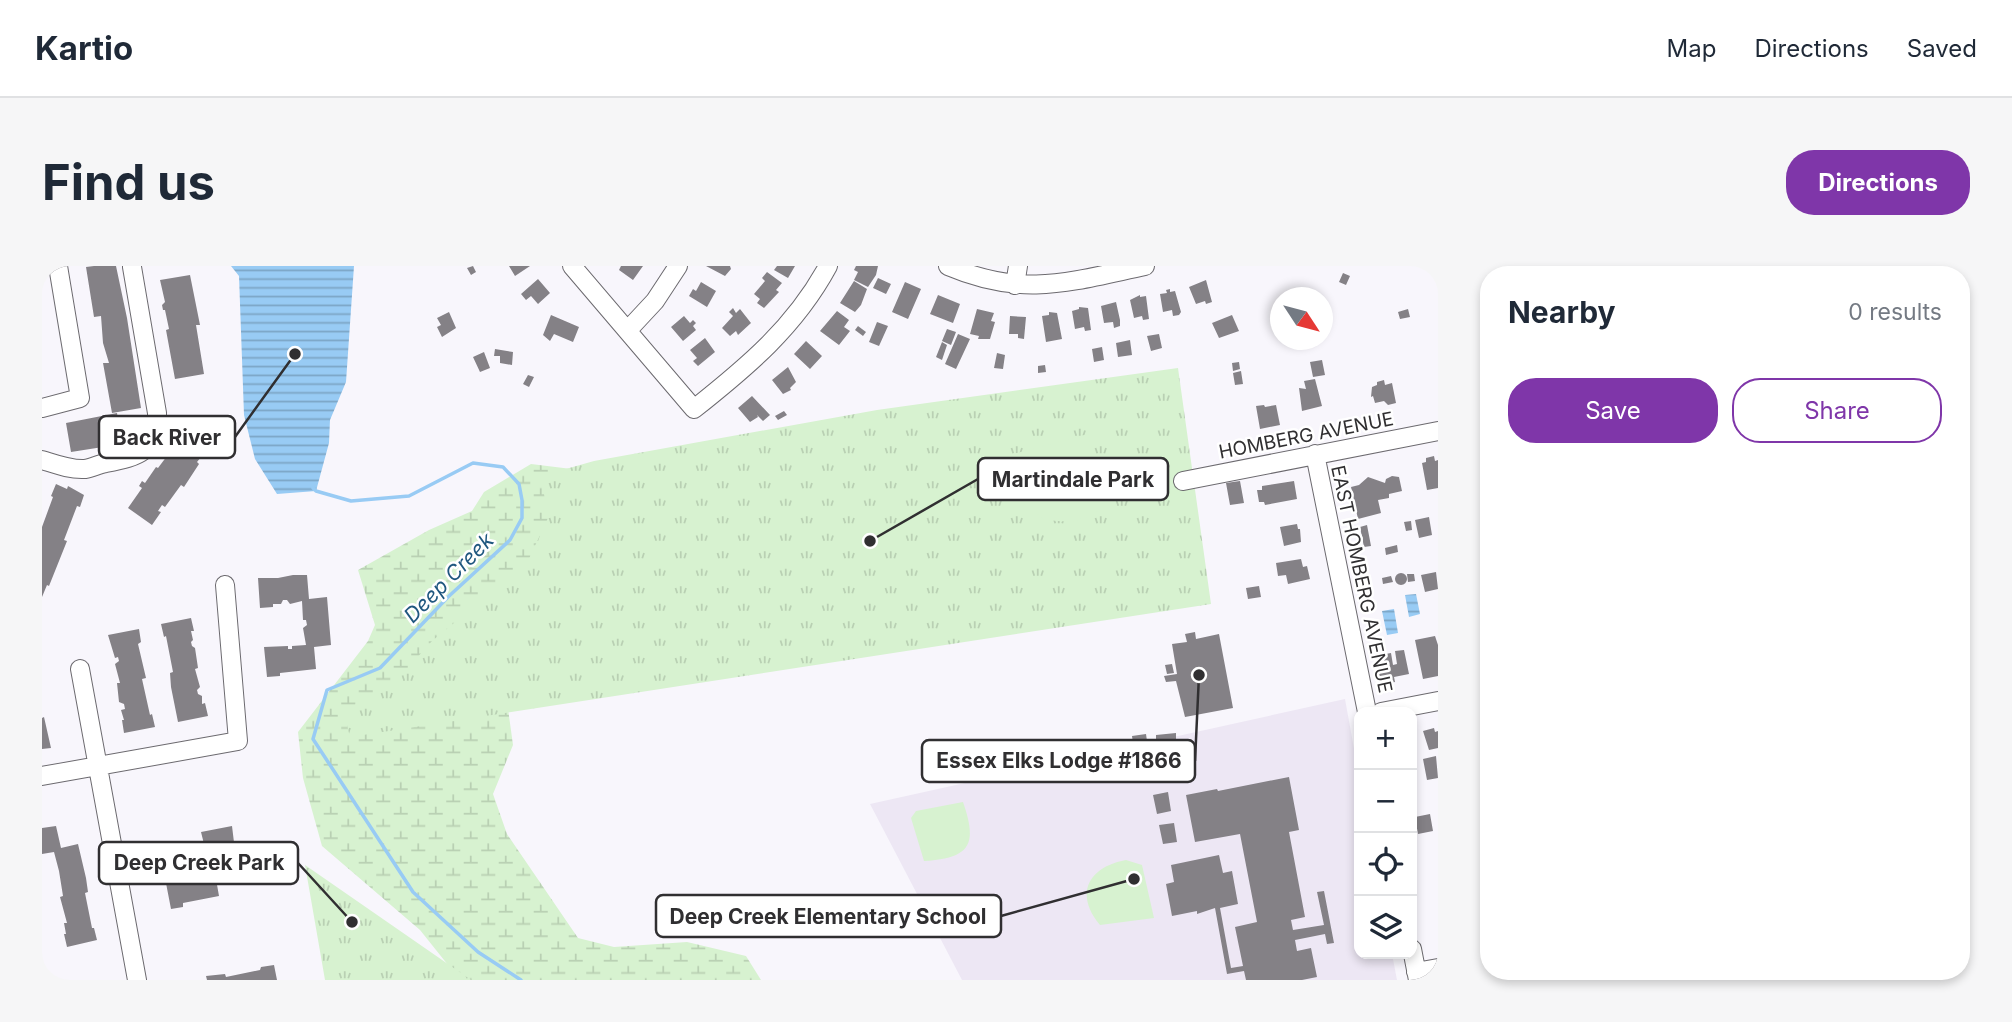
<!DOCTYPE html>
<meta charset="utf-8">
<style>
:root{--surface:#fff;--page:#f6f6f7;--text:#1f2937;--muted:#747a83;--line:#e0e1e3;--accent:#7f36a9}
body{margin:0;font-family:Inter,sans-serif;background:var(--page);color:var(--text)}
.controls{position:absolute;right:21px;bottom:21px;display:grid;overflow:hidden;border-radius:14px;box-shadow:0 4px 10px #0003}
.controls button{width:63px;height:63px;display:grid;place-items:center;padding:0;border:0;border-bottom:2px solid var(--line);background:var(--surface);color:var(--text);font:35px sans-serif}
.compass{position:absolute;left:1228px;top:21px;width:63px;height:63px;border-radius:50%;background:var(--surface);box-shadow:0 4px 10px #0003;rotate:126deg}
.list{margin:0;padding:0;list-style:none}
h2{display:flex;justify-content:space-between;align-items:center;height:91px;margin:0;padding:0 28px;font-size:30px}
h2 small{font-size:23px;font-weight:400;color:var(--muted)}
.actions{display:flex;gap:14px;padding:21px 28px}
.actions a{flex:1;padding:16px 0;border:2px solid var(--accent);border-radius:28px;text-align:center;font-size:24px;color:var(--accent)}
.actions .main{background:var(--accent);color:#fff}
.icon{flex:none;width:38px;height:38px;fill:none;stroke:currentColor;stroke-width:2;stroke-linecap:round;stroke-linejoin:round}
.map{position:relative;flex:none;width:1396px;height:714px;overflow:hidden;border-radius:28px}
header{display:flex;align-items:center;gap:42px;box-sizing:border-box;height:98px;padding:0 35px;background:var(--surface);border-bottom:2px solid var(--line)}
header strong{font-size:33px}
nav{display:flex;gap:38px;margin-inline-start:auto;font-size:24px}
.intro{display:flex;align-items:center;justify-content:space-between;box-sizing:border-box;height:168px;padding:0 42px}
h1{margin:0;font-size:49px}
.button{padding:18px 32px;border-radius:28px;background:var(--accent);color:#fff;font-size:24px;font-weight:700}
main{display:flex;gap:42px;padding:0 42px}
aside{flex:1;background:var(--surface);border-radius:28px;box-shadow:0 4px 10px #0003}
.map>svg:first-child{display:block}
.built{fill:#ede7f4}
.wetland{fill:url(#wetland-marsh)}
.park{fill:url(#park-tufts)}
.garden{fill:#d7f2d0}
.water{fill:url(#water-rules)}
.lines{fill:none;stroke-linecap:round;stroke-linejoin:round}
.stream{stroke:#98cbf4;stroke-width:3.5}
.building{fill:#848186}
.minor-casing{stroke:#6c6a6f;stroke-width:20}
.minor{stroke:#fff;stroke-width:18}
.labels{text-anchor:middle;stroke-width:5;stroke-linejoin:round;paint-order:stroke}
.street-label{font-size:19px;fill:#302f31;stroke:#fff}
.water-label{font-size:21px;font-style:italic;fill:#1f577f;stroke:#fff}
.leader{fill:none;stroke:#302f31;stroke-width:2.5}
.callout-dot{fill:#302f31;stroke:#fff;stroke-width:2.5}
.callout{fill:#fff;stroke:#302f31;stroke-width:2.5}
.callout-label{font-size:21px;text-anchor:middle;font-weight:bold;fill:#302f31}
</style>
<header>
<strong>Kartio</strong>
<nav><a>Map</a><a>Directions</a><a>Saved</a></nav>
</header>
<div class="intro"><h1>Find us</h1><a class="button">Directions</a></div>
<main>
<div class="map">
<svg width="1396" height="714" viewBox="0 0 1396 714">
<defs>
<pattern id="wetland-marsh" width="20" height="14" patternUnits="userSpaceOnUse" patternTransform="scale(1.75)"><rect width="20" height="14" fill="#d7f2d0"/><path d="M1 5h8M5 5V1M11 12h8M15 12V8" fill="none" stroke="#b9d0b3"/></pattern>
<pattern id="park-tufts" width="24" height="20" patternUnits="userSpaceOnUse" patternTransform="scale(1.75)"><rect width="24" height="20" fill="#d7f2d0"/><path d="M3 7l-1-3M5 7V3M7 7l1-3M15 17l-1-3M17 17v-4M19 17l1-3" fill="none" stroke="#b9d0b3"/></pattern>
<pattern id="water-rules" width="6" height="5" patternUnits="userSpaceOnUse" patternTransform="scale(1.75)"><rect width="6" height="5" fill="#98cbf4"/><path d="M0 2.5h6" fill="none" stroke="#7ca5c6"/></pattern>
</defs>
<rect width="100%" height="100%" fill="#f8f6fc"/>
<!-- built -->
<path class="built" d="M1303,433L1317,510V688H1350L1355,714H920L828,538Z"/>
<!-- wetland -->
<path class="wetland" d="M489,198L554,206L459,392L471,479L451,528L465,568L536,672L572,681L645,676L704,690L719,714H418L378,664L280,580L261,512L256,466L326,375L333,359L316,304L387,264L430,245L442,226Z"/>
<!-- park -->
<path class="park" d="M1136,102L1169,338L308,471L302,447L317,436L355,414L390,375L485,297L506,252L499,210L552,195L835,144Z
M263,599L429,714H283Z"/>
<!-- garden -->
<path class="garden" d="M1046,168L1063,235L1053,248L1030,256L1003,254L980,237L968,216L971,188Z
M921,536C936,579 928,592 882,595L869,552L874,545Z
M1084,594L1100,599L1112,652L1058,659C1032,628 1046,601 1084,594Z"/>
<!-- water -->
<path class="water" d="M189,0H312L304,116L288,154L287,177L274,225L235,228L213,193L202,149L197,10Z
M1374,328L1378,348L1367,351L1363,329Z
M1352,343L1356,367L1345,369L1340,345Z"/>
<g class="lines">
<!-- stream -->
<path class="stream" d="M271,222L274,225L309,235L367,230L431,197L461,201L477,218L480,234V252L468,274L406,331L338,402L285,424L271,473L371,626L436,686L479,714"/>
</g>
<!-- building -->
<path class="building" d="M52,0H74L85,52L99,142L70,147L61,97H67L61,77L59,50L52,51L44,1Z
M431,0L434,6L429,9L425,2Z
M467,0H488L473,10Z
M579,0H601L591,14L577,4Z
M664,0H688L689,3L683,10Z
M735,0H753L746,12L732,4Z
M814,0H836L834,9L826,21L812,14L816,6L812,4Z
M725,6L740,17L734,24L737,26L722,42L715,37L718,33L712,28L723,15L720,12Z
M1301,7L1308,10L1304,19L1297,16Z
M148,9L158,59H154L162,108L133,113L124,64L127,63L123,44H121L120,39L123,36L118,14Z
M836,12L849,18L844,28L831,22Z
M496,13L508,27L496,38L489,30L484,34L479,28Z
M1164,14L1170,36L1164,38L1163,35L1154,38L1147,21Z
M812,15L825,23L819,39L813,46L798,37Z
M659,16L674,25L665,41L647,30L651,23L654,25Z
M863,16L879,23L866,53L850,46Z
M1128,23V26L1133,25L1139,46L1137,49L1131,50L1130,44L1121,46L1118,28L1125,27L1124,24Z
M896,29L918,38L911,57L888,48Z
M1098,29V31L1104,30L1107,53L1101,54L1100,50L1092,52L1088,34Z
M1074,36L1078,54V60L1072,62L1071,56L1062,57L1059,40Z
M1037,41L1046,42L1049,64L1043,65L1042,61L1033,63L1030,45L1037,43Z
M691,42L694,47L698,43L709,57L696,69L694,65L688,70L680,62L691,50L687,46Z
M935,43L952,47L949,55L953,56L948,73H936L937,70L928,68Z
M1366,43L1368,51L1358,53L1356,46Z
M795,45L807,54L802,61L808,65L797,79L778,65Z
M407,46L414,62L400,71L395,61L399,59L395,52Z
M1007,46L1015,47L1020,73L1004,76L1000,50L1007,49Z
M509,49L537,61L531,76L512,68L508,75L501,69Z
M1190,49L1197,65L1177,72L1170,57Z
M642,50L648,57L651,54L654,57L651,60L654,64L641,75L629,61Z
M968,50L984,51L982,73L976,72V68H967Z
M835,56L846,60L837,80L827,76Z
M816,60L824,66L821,70L813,64Z
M905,63L914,66L909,79L900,75Z
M916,68L928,73L914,103L903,98Z
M1117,68L1120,82L1109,85L1105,70Z
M663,72L673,86L656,100L651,95L655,92L648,84Z
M1088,74L1090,89L1076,91L1074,77Z
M764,75L780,90L768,103L752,88Z
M900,76L905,79L900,94L894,91Z
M1060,81L1062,94L1052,96L1050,83Z
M453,83L471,86L470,99L458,97V90H452Z
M442,86L448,102L438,106L431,91Z
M955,87L963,89L961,103L952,102Z
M1280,94L1283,109L1271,111L1268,96Z
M1197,96L1198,103L1191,105L1190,97Z
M1003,99L1004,106L996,107V100Z
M746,101L754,116L748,122L749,124L741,128L730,114Z
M1199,105L1201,118L1193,119L1191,107Z
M486,109L492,111L487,121L481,118Z
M1273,113L1280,140L1260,145L1257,122L1264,123L1262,115Z
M1342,114L1343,119L1350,117L1354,137L1346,139L1342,135L1333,137L1331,130L1329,131L1330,121L1335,119V116Z
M710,130L728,149L721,155L715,149L716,151L708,156L696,142Z
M1222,139L1223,141L1234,139L1238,159L1218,163L1214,140Z
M742,145L745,149L736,154L733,150Z
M75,147L80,178L29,186L24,157Z
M146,163L170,179L161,193L159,191L155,196L157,198L142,221L139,219L123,241L120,239L116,245L119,246L110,259L86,242L100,222L97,220L100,215L103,217L114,201L116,202L128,186L126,184L129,180L133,181Z
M1392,190L1393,195L1396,194V222L1385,224L1380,197L1384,196V192Z
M1350,210L1357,211L1360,225L1347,228V232L1336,234L1339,247L1316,253L1309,221L1317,219L1326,211L1343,217L1344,213Z
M1198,215L1202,237L1188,239L1184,217Z
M1252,215L1255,233L1223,239L1222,236H1217L1215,224H1220V220Z
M14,218L25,223L26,220L42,229L38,241L35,240L22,274L25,275L7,320L5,319L0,331V261L11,231L9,230Z
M1387,251L1390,269L1377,272L1373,254Z
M1369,255L1370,264L1364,265L1362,256Z
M1255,258L1256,263H1258L1259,276L1242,280L1238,261Z
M1325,259L1329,280L1322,281L1318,261Z
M1355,279L1356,286L1344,289L1343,282Z
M1259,293L1261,301L1265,300L1268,313L1246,318L1244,309L1236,310L1234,297Z
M1394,306L1396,323L1383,326L1379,309Z
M1353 313a6 6 0 1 1 12 0a6 6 0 1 1-12 0Z
M1365,308H1372L1373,315L1366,316Z
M251,309H265L267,333L285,331L289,379L272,381L274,403L238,407V410L225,411L222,381L246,380V383H250V380L264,379L261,362L265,359L264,354H261L260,335L248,338L245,334H241L239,338H231V341L218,342L216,312H236Z
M1349,310L1351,316L1341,318L1340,312Z
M1217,320L1219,331L1206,333L1204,322Z
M149,352L152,365H149L151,374L149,376L150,380L153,382L156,402L153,403L158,421L155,424L156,428L160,430V438L163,437L166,450L136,456L129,421L128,407L131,406L124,370L122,371L119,358Z
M97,363L99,376L96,378L104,412L100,413L108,449L110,448L113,461L82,467L80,454H82L79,444L83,443L82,438L77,436L75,417H78L73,398L77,395L76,391L73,392L66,369Z
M1153,366L1154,373L1177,368L1191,442L1143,451L1134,415L1124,416L1122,410L1135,408L1130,378L1145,376L1143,368Z
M1393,370L1396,379V410L1381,413L1373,374Z
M1362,384L1367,408L1352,411L1353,416L1339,419L1332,390L1349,387L1351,399L1355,398L1353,385Z
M1130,398L1132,407L1125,408L1123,399Z
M2,451L9,482L0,483V452Z
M1392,462L1393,466L1396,465V482L1387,484L1381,465Z
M1134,467V473L1114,475V469Z
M1104,468L1105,475L1091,477L1090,470Z
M1394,490L1396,512L1385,514L1381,493Z
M1247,511L1257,564L1247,566L1263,651L1249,654L1251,664L1282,659L1275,626L1282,625L1292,677L1285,678L1283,668L1253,674L1255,685L1269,682L1275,711L1260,714H1204L1202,705L1185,708L1173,642L1155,648V645L1130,650L1124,618L1132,616L1129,599L1177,589L1181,607L1190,605L1196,638L1178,642L1189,702L1201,700L1193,661L1215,656L1198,568L1153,576L1144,529L1175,523L1176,525Z
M1126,526L1129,545L1115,548L1111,529Z
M1388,548L1391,565L1376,568L1373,551Z
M1132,557L1135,576L1121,578L1117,559Z
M14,560L19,582L36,578L44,612L46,626L43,627L50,662H52L55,674L25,681L22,668H24L22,657H25L18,631L21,630L17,605L12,586L0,588V562Z
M190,560L196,609L174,613L177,630L141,637V641L129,643L123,612L135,610L136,613L144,610L146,612L153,608L170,606L167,595L170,592V587L167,588L165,578H162L159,566Z
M232,699L235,714H165L164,710L183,708L184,711L218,704L219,701Z"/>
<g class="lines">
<defs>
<path id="minor" d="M530,0L652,143C705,101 753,61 786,0
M906,0C981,32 1027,16 1103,0
M973,19L976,0
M586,64L613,35L636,0
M0,142L38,132L16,0
M1273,188L1325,446
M0,194C13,198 28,204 43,203C50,202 57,198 64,197C97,191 116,185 115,147L90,1
M1141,215L1396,165
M38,403L95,714
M1339,446L1396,435
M0,510L196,475L183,319
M1370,683L1376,714
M1374,706L1396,702"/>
</defs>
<!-- minor casing -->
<use href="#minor" class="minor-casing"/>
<!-- minor -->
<use href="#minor" class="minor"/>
</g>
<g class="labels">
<!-- street labels -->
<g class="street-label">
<text transform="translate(1264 169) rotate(-11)" y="7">HOMBERG AVENUE</text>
<text transform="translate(1320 313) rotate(78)" y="7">EAST HOMBERG AVENUE</text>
</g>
<!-- water labels -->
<g class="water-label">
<text transform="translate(407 312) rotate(-45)" y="7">Deep Creek</text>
</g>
</g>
<!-- callouts -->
<path class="leader" d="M253 88L193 171M828 275L936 213M1157 409L1153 495M310 656L256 597M1092 613L959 650"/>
<g class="callout-dot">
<circle cx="253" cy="88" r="7"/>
<circle cx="828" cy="275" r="7"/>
<circle cx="1157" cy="409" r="7"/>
<circle cx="310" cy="656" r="7"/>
<circle cx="1092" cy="613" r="7"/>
</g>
<g class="callout">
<rect x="57" y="150" width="136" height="42" rx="7"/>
<rect x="936" y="192" width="190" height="42" rx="7"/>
<rect x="880" y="474" width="273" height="42" rx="7"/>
<rect x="57" y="576" width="199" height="42" rx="7"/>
<rect x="614" y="629" width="345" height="42" rx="7"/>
</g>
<g class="callout-label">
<text x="125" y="179">Back River</text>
<text x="1031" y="221">Martindale Park</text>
<text x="1017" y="502">Essex Elks Lodge #1866</text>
<text x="157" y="604">Deep Creek Park</text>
<text x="786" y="658">Deep Creek Elementary School</text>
</g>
</svg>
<div class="controls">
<button>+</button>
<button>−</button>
<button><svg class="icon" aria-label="locate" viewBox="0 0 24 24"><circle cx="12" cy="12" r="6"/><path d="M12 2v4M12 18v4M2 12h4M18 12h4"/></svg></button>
<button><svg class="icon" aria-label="layers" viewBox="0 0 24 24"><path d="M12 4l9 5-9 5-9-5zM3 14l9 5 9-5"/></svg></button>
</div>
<svg class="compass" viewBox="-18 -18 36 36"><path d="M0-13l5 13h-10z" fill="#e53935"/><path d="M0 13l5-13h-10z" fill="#747a83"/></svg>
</div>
<aside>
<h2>Nearby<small>0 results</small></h2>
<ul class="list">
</ul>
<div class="actions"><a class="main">Save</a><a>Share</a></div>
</aside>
</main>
